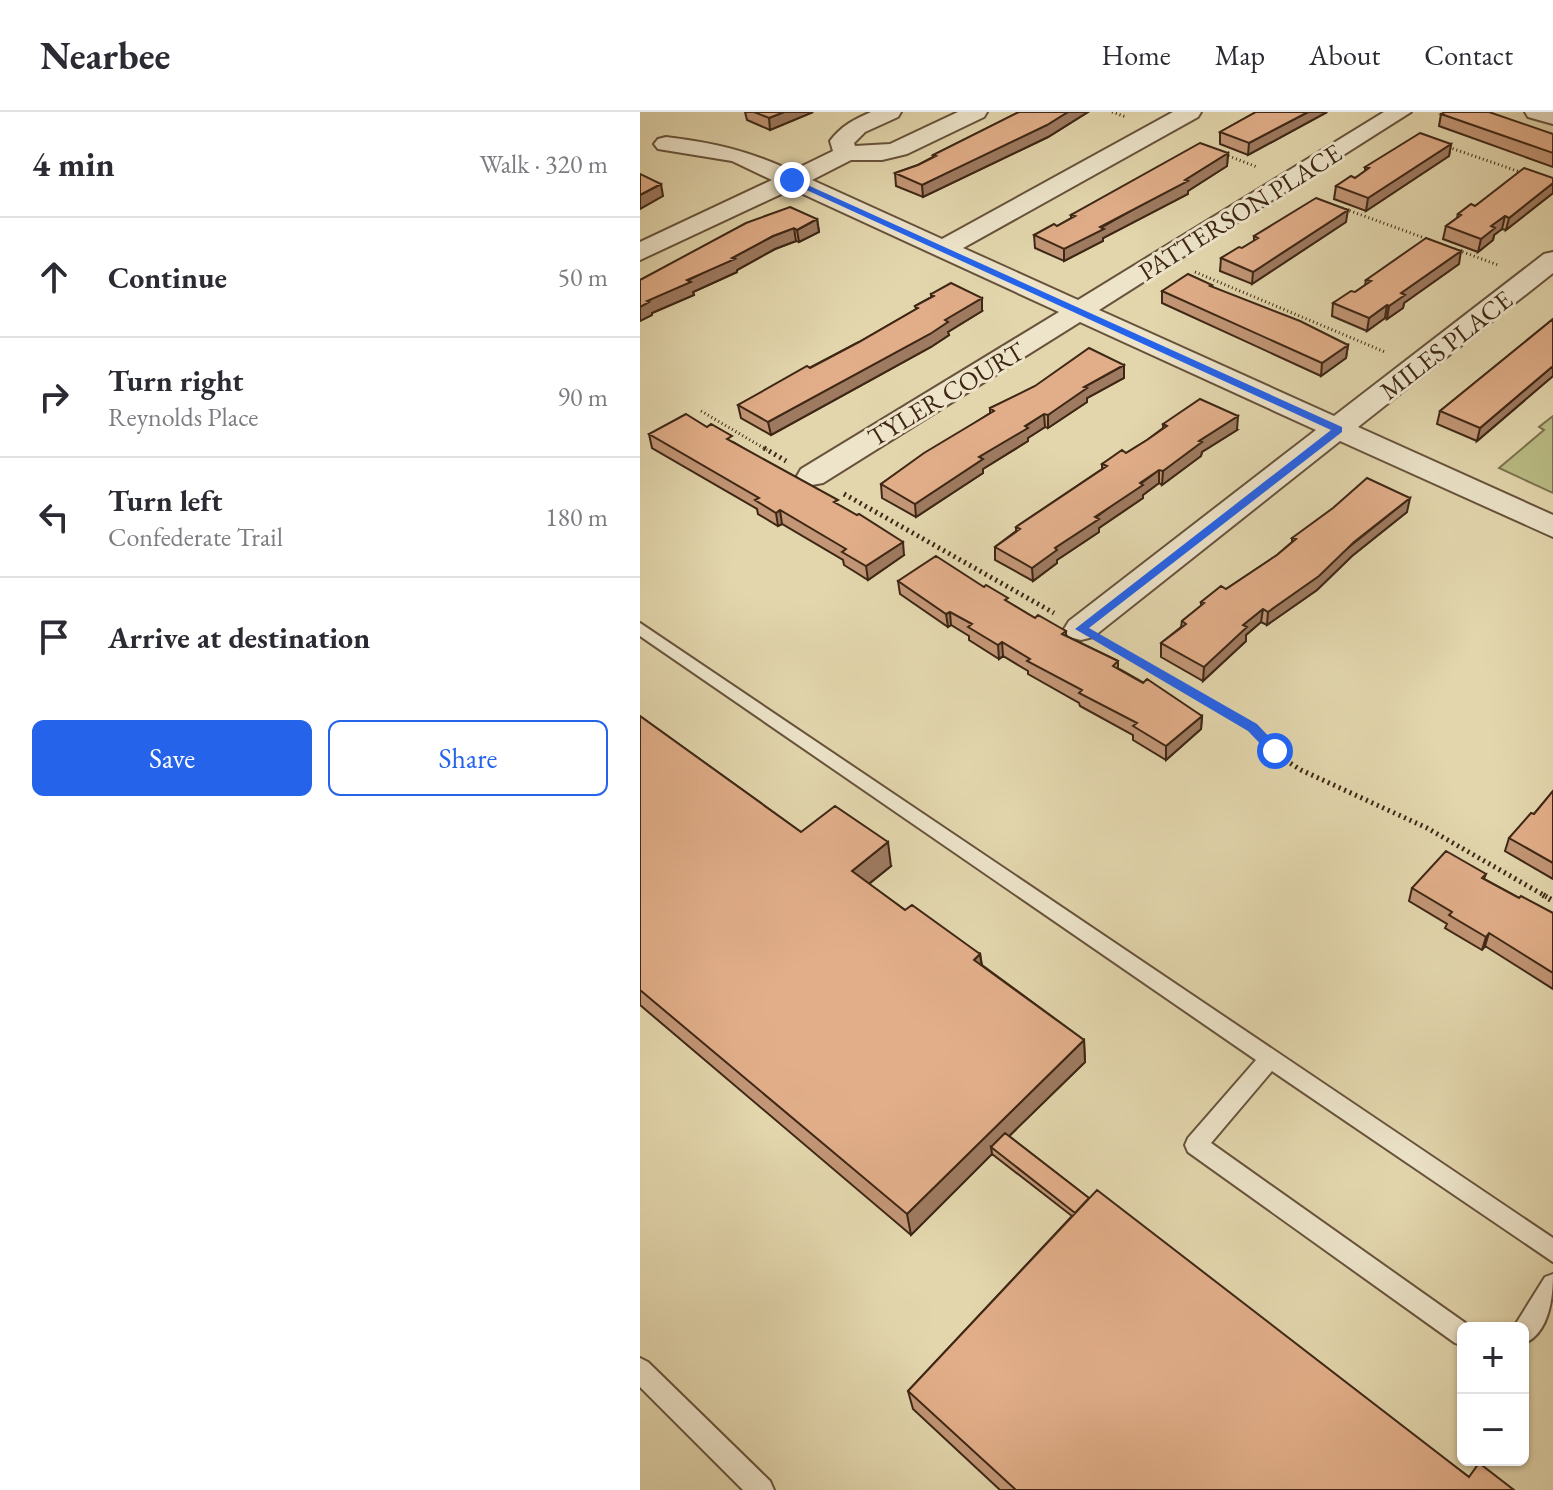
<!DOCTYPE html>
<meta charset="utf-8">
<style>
:root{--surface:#fff;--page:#f7f7f7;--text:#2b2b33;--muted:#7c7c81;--line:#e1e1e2;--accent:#2563eb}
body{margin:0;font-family:"EB Garamond",serif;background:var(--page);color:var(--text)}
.controls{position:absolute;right:24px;bottom:24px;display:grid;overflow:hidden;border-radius:12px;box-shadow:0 2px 6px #0004}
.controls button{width:72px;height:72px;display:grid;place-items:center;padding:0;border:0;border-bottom:2px solid var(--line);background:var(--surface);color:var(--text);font:40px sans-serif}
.stop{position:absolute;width:24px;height:24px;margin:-18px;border:6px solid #2563eb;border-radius:50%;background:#fff}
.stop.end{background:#2563eb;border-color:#fff;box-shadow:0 2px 8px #0008}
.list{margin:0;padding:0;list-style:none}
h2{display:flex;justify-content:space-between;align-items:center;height:104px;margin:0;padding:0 32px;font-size:34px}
h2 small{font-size:26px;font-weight:400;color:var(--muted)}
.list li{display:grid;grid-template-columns:52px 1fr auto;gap:24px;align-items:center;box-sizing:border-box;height:120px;padding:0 32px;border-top:2px solid var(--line)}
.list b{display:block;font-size:30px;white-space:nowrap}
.list p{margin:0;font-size:26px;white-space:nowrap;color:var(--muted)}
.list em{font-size:26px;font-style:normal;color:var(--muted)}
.actions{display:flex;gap:16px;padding:24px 32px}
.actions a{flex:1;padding:18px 0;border:2px solid var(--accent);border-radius:12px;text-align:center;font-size:28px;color:var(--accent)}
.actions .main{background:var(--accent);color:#fff}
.icon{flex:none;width:44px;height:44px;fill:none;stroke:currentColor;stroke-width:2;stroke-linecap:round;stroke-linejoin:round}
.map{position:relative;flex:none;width:913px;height:1378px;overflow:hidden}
header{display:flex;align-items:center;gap:48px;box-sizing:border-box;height:112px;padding:0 40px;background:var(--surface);border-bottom:2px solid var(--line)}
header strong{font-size:38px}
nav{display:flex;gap:44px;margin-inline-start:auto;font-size:28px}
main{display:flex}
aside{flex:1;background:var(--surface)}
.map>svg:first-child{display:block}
.green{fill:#babc85;stroke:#7c724d;stroke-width:2}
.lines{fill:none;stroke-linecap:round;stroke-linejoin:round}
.service-casing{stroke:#67533b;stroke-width:4}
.minor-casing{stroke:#67533b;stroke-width:4}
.path-far2{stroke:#3e2715;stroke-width:3;stroke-dasharray:1 3;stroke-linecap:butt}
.path-far1{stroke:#3e2715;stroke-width:5;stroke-dasharray:2 4;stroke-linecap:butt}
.path{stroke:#3e2715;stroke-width:6;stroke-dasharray:2 5;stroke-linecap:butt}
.service{fill:#ede4ca;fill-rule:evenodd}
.minor{fill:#ede4ca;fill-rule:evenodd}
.wall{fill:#c29676;stroke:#3e2715;stroke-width:2}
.shaded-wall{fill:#9e7a60;stroke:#3e2715;stroke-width:2}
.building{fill:#e1ae89;stroke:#3e2715;stroke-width:2}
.route{fill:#2563eb}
.labels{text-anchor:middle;stroke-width:6;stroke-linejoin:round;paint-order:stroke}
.far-street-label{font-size:26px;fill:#3e2715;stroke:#ede4ca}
</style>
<header>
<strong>Nearbee</strong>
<nav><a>Home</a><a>Map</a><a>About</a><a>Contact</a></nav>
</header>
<main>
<aside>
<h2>4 min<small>Walk · 320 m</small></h2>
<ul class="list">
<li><svg class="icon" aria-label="ahead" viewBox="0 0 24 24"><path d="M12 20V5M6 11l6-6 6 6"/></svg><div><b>Continue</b></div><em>50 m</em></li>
<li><svg class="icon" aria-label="right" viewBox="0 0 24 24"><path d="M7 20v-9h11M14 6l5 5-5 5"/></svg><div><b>Turn right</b><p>Reynolds Place</p></div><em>90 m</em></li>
<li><svg class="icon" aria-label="left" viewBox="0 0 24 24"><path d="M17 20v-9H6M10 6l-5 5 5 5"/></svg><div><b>Turn left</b><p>Confederate Trail</p></div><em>180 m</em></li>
<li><svg class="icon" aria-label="arrive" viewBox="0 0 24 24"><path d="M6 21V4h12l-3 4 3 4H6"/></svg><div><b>Arrive at destination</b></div></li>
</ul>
<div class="actions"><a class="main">Save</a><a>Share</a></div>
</aside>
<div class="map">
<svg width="913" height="1378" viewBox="0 0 913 1378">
<rect width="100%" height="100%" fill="#e3d6ad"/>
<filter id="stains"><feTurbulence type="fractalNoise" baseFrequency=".0025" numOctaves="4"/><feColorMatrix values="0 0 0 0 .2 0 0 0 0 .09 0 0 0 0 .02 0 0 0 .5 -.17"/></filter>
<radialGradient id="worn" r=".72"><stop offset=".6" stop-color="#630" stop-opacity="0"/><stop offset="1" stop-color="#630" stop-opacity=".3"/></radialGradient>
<!-- green -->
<path class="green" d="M913,304V381L859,356L904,318L899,315Z"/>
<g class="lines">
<defs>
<path id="service" d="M0,511L913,1126V1150L632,959L571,1031L831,1215L823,1216V1234L815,1231L548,1040L545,1033L548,1026L616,948L0,524Z
M913,1162C913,1186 909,1222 883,1232V1216H873L875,1213L905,1165Z
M0,1246L8,1250L130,1369L134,1378H103L0,1275Z"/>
<path id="minor" d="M231,0H261L258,5L225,20L214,31L215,34L250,32L318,0H347L344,5L267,42L242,48H211L172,68L302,127L533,0H561L558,5L323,136L438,188L744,0H771L459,198L694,304L904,142L913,140V161L718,315L913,403V425L700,329L453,525L441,528L429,525L424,517L429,509L676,318L440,210L183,371L172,373L161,371L157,364L161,357L419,200L152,77L0,148V130L132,68L92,49L18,37L14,32L18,27L26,25C74,31 107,38 152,59L193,39L190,29C201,14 215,7 231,0Z
M885,0H913V12L888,5Z"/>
</defs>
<!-- service casing -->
<use href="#service" class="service-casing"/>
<!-- minor casing -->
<use href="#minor" class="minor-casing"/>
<!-- path-far2 -->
<path class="path-far2" d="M472,0L486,5
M805,34L883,61
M581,41L617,55
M702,96L790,128
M815,137L858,153
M555,160L745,240
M61,299L127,338"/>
<!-- path-far1 -->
<path class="path-far1" d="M124,336L146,349
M204,382L414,501
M471,534L613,615L639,644L661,658L787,716L907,785"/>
<!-- path -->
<path class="path" d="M903,783L913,789"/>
<!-- service -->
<use href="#service" class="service"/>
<!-- minor -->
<use href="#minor" class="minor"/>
</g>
<!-- wall -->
<path class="wall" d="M105,0H173L130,18L107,8Z
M379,0H448L408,25L283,85L256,74L255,61L278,53L293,45V43Z
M616,0H687L608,43L580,32V20Z
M801,2L913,22V55L799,14Z
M811,32L809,44L726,99L694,87L696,74L715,66L725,59V55Z
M588,41L587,54L548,79V82L463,126V129L424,149L395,136L394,123L417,114L431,106V103Z
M913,66V81L866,118L862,117L854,123L853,128L838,140L803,127L806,114L817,106L818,102L835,94Z
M177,107L179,120L159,130L156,129L135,137L97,158V160L53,180L54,183L12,201V203L0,209V168Z
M706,110L612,172L580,159L581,146L602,136L614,129V124Z
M819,152L764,191L763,196L747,207L745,206L727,219L692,204L693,191L715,180L725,173L726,168Z
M572,175L708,233L706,246L681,264L522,191V179Z
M291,182L342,199L308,220L309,223L291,235L131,323L101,306L98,293L219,230L276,197L275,194L291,185Z
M913,207V264L837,329L797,312L800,299Z
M484,253V266L447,286V290L408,316L405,315L388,326V329L343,357V361L276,405L242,386L241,372L350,301V296Z
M523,312L597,318L562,340L561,344L522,373L519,371L503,383V386L459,416V420L417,448V451L393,469L355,448V435L376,419V415L462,357V352L486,341L507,328L523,316Z
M9,322L93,330L198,393L264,443L228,468L204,453L203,448L142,412L138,414L118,402L117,397L12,336Z
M767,400L712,444L677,478L627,513L621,510L606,523V529L563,569L521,545V531L541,515L542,509L561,494V490L586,477L637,443L652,430V426Z
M258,469L368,490L395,506L426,519V524L478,549V556L562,604L561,617L526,648L493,628V623L440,594L439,591L388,562V559L363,544L359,547L329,528V524L311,513L308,515L260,482Z
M0,604L161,720L251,754L229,772L265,798L340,842L342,853L444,928L445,950L369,1024L449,1086L829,1365L874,1378H360L273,1297L268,1279L432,1104L352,1042L271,1123L0,893Z
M913,679V767L865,739L869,726L894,702Z
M846,762L844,767L879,786L913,801V877L845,834L842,838L805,816L807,812L769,789L772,776Z"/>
<!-- shaded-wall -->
<path class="shaded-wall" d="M144,0H173L130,18L129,6Z
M428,0H448L408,25L283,85L282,73Z
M668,0H687L608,43L609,31Z
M811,32L809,44L726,99L728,86Z
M588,41L587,54L548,79V82L463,126V129L424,149V137L545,68Z
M913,71V81L866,118L869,106Z
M21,72L23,84L0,97V83Z
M708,98L706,110L612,172L613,160Z
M865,104L862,117L854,123L853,128L838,140L841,127L851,114Z
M177,107L179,120L159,130L157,118Z
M154,116L156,129L135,137L97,158V160L53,180L54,183L12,201V203L0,209V195L7,189L92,146L133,124Z
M821,139L819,152L764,191L763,196L747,207L749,194L761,181Z
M342,186V199L308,220L309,223L291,235L131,323L128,310Z
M747,193L745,206L727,219L729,206Z
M708,233L706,246L681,264L682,251Z
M484,253V266L447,286V290L408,316V303L444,275Z
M913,254V264L837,329L840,316Z
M404,302L405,315L388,326V329L343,357V361L276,405L275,392L339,345Z
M598,304L597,318L562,340L561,344L522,373L523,359L559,329Z
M519,358V371L503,383V386L459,416V420L417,448V451L393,469L392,456L415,436Z
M770,386L767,400L712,444L677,478L627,513L628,500Z
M140,398L142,412L138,414L136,401Z
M263,430L264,443L228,468L226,454Z
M623,497L621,510L606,523V529L563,569L564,555L603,513Z
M310,500L311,513L308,515L306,502Z
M362,530L363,544L359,547L358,533Z
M562,604L561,617L526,648V634Z
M248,730L251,754L216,782L212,759Z
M849,821L845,834L842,838L846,825Z
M340,842L343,864L334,848Z
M444,928L445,950L355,1038L351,1035L352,1042L271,1123L267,1102Z"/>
<!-- building -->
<path class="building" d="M114,0H144L129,6Z
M379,0H428L407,13L282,73L255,61L278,53L296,44L293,43Z
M616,0H668L609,31L580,20Z
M805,0H849L913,22V41L801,2Z
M780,21L811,32L728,86L696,74L711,64L715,66L729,56L725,55Z
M560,31L588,41L545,68L548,69L460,115L464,117L424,137L394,123L414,112L417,114L435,104L431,103Z
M884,56L913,66V71L869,106L865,104L851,114L855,116L841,127L806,114L821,103L818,102L831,92L835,94Z
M0,62L21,72L0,83Z
M676,86L708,98L613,160L581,146L599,135L602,136L618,126L614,124Z
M150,95L177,107L157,118L154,116L133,124L92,146L95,147L47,168L51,170L7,189L9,190L0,195V168L106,111Z
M786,126L821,139L761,181L765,183L749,194L747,193L729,206L693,191L711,179L715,180L731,169L726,168Z
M548,162L572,173L570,174L660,209L708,233L682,251L522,179Z
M311,171L342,186L305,208L308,210L290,222L128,310L98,293L167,254L170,256L219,230L278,196L275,194L294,184L291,182Z
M913,207V254L840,316L800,299Z
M449,236L484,253L444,275L447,276L408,303L404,302L385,314L388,316L339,345L343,347L275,392L241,372L284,341L354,299L350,296L395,274Z
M560,287L598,304L559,329L562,330L523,359L519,358L500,371L503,373L455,405L459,407L415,436L417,438L392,456L355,435L380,417L376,415L467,354L462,352L482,338L486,341L507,328L527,314L523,312Z
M46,302L67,315L71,312L92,324L87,327L198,388L194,390L217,403L219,402L263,430L226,454L202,440L206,437L140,398L136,401L115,388L119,386L9,322Z
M727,366L770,386L714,430L679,464L628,500L623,497L603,513L607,515L564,555L521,531L546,512L542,509L564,491L561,490L581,474L586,477L637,443L656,427L652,426L693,396Z
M296,444L344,475L346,473L368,486L365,488L395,506L398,503L426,519L422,522L478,549L473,554L503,571L507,567L562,604L526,634L493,614L497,611L439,581L442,578L387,549L390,547L362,530L358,533L328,515L332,512L310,500L306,502L258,469Z
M0,604L161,720L195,694L248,730L212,759L265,798L272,793L340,842L334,848L444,928L267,1102L0,878Z
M913,679V751L869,726L891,701L894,702Z
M806,739L846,762L842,766L879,786L881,784L913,801V861L849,821L846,825L809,803L812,800L772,776Z
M365,1021L449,1086L435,1101L351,1035Z
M457,1078L829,1365L839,1351L874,1378H376L268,1279Z"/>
<!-- route -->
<path class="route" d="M152,66L702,315V320L449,516L617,612L640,636V643H631L608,619L435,517L691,318L149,70Z"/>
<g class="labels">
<!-- far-street labels -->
<g class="far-street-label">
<text transform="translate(600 100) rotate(-32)" y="9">PATTERSON PLACE</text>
<text transform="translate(806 233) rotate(-38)" y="9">MILES PLACE</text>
<text transform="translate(306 282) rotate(-31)" y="9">TYLER COURT</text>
</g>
</g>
<rect width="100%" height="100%" filter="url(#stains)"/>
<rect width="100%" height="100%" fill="url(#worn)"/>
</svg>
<div class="controls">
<button>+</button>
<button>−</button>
</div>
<div class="stop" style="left:635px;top:639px"></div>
<div class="stop end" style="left:152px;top:68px"></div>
</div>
</main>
